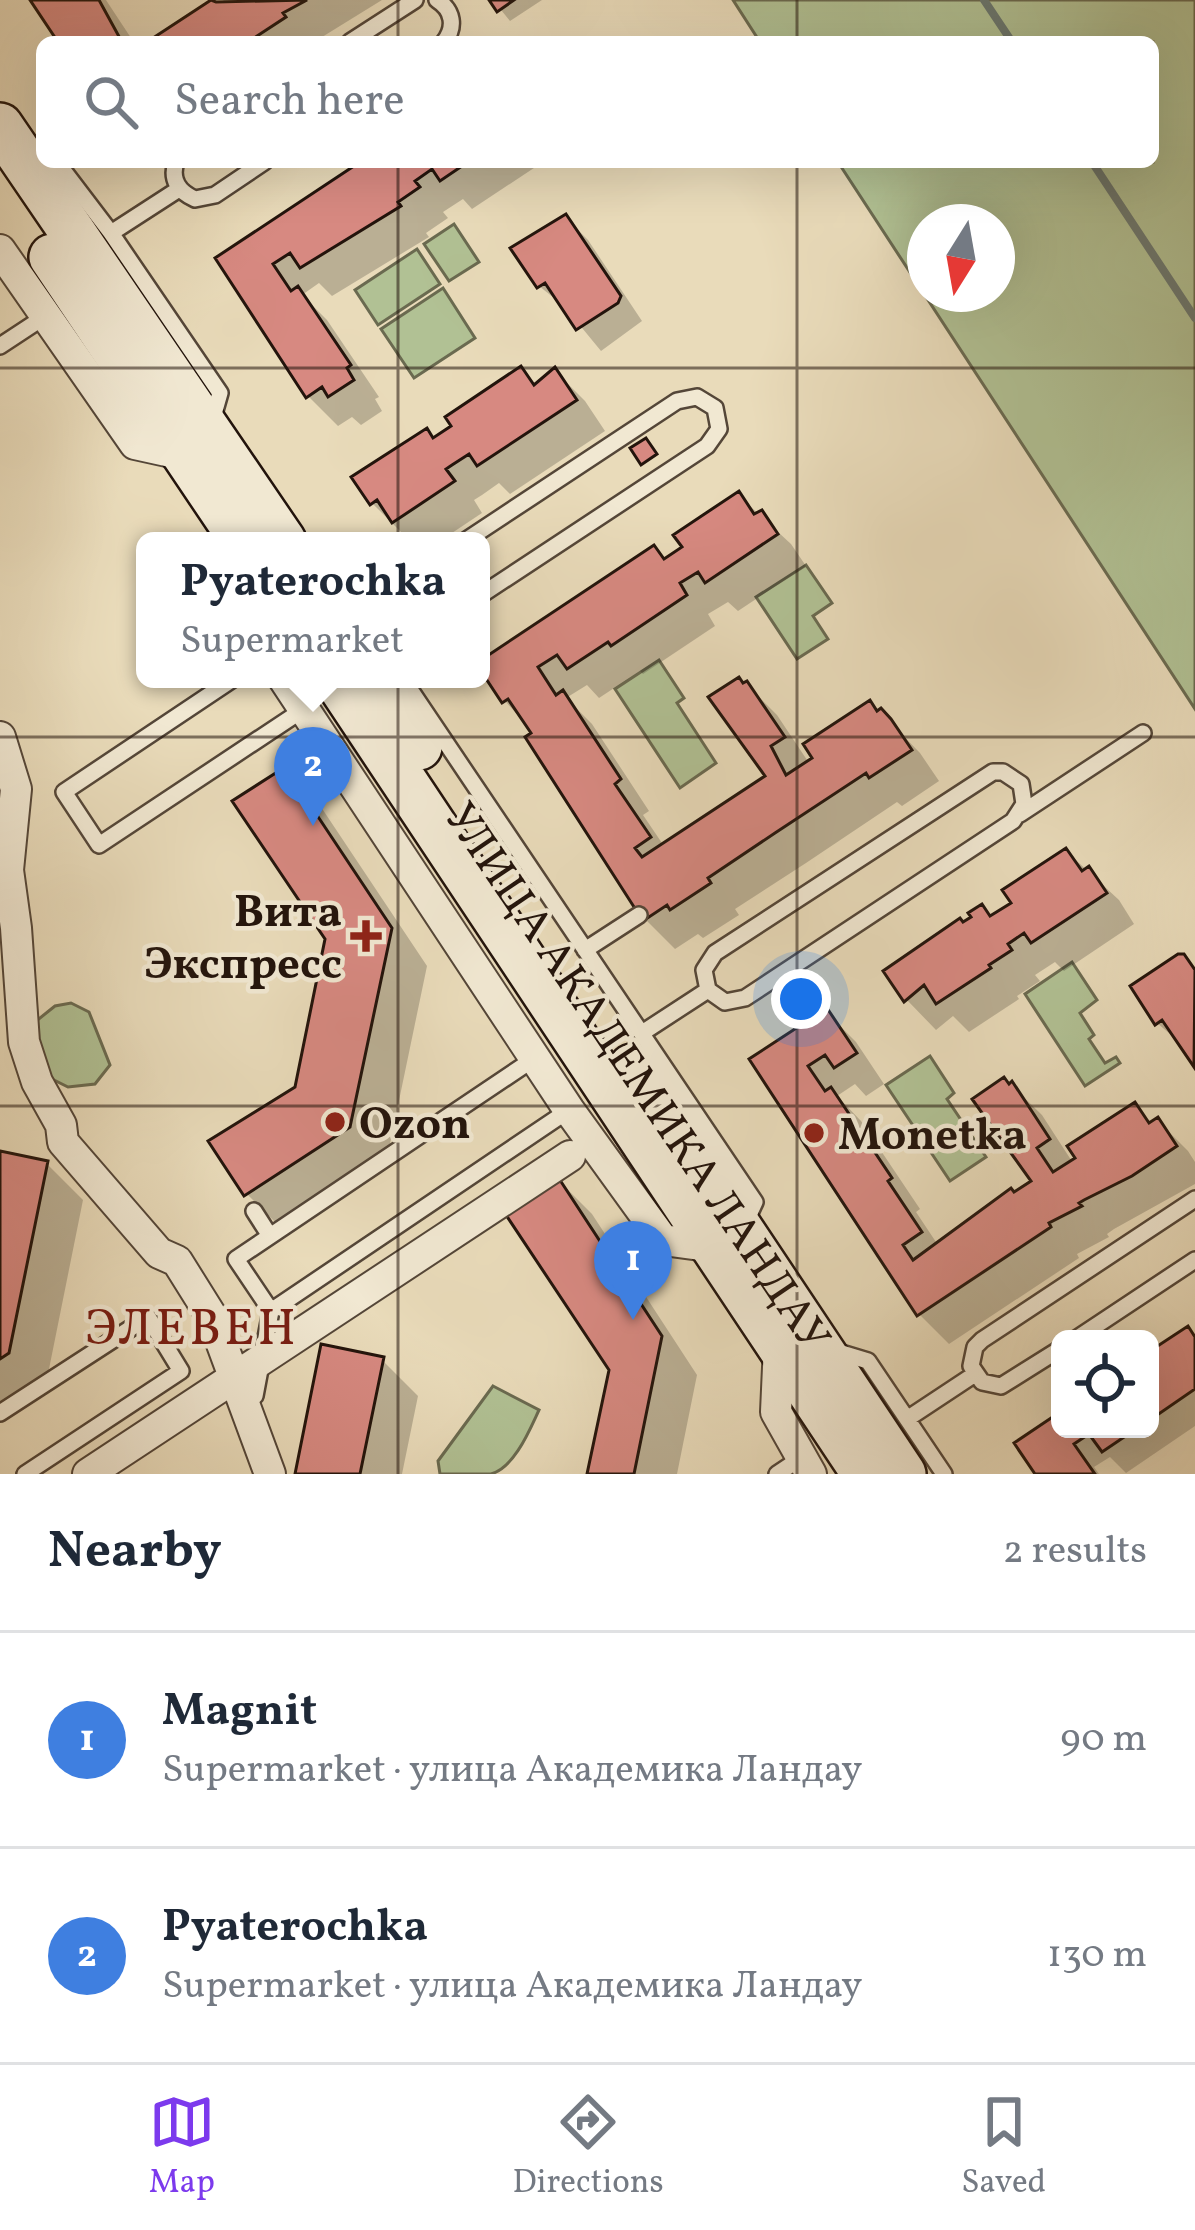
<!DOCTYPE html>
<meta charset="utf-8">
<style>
:root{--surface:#fff;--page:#f2f2f3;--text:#1f2937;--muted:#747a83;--line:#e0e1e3;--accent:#7c3aed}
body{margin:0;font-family:Vollkorn,serif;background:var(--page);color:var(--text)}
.controls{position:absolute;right:36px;bottom:36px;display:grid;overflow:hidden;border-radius:18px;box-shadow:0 12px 48px #0002}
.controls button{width:108px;height:108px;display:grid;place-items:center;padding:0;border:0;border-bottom:3px solid var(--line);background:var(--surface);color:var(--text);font:60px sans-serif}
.compass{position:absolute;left:907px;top:204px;width:108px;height:108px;border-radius:50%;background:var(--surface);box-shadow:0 12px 48px #0002;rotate:191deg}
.you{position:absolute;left:801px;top:999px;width:42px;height:42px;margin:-30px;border:9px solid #fff;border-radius:50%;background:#1a73e8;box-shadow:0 0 0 18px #1a73e833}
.badge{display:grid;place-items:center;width:78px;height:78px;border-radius:50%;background:var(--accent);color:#fff;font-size:39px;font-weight:700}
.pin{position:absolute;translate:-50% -99px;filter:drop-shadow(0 3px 6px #0008)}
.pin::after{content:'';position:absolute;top:63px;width:42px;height:36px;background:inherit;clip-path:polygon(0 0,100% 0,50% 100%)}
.popup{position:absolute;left:136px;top:532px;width:354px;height:156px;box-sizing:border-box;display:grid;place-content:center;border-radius:18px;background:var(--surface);filter:drop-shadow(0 3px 9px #0005);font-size:39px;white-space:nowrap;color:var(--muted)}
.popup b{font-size:45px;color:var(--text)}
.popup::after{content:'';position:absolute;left:50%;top:100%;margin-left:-24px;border:24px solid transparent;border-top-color:var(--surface)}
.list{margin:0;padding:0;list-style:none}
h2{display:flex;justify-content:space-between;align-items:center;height:156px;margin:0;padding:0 48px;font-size:51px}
h2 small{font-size:39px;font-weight:400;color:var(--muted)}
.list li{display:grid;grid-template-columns:78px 1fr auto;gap:36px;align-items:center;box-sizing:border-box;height:216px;padding:0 48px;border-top:3px solid var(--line)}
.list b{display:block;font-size:45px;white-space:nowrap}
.list p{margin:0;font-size:39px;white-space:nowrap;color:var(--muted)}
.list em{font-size:39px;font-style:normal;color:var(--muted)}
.icon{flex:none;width:66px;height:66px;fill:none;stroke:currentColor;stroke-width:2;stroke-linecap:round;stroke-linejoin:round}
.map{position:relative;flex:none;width:1195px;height:1474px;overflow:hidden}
.search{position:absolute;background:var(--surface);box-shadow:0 12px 48px #0002;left:36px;right:36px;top:36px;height:132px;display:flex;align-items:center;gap:30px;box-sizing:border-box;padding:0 42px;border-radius:18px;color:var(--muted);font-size:45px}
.sheet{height:588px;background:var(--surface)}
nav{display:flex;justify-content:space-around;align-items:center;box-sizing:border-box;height:168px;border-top:3px solid var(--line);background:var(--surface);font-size:33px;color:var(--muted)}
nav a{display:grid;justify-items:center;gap:6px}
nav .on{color:var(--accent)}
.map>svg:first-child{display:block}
.green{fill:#b1c194;stroke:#6a6a50;stroke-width:3;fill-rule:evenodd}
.shadow{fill:#0003}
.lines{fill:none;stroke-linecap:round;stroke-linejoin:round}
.stream{stroke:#6a7871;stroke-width:8}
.building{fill:#d78981;stroke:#23140c;stroke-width:3}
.lane-casing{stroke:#544638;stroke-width:20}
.street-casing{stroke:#544638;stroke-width:34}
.secondary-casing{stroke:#23140c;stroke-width:50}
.lane{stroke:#f1e8d2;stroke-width:15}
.street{stroke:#f1e8d2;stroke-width:30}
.secondary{stroke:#f1e8d2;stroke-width:45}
.grid{fill:none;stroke:#23140c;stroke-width:3;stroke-opacity:0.55}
.poi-dot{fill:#8f2418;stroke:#f1e8d2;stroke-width:4.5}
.labels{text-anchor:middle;stroke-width:9;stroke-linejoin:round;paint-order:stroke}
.poi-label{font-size:45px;font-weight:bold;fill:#23140c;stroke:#f1e8d2;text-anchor:start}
.street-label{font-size:45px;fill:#23140c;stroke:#f1e8d2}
.quarter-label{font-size:51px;letter-spacing:3px;fill:#7a1f14;stroke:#f1e8d2}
</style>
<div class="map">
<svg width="1195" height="1474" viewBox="0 0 1195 1474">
<rect width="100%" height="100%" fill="#e9dbba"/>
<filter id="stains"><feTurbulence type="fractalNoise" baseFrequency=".00167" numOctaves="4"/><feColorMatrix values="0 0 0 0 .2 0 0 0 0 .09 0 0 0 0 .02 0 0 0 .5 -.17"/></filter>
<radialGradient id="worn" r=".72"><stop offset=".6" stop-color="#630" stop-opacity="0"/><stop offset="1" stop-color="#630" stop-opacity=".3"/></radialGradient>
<!-- green -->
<path class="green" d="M733,0H1195V709L838,162H1153V42H760ZM925,222H997V294H925Z
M454,224L479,262L449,281L424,244Z
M417,249L440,284L378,325L355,290Z
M443,288L475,338L414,378L381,329Z
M806,565L832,603L813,616L828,639L797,659L756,597Z
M659,660L684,698L677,703L716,763L680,788L615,689Z
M1072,962L1097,1000L1080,1013L1094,1035L1089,1039L1105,1063L1116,1057L1120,1063L1085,1086L1025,994Z
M71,1003L89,1012L110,1065L95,1084L68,1087L46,1076L35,1022L55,1006Z
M930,1056L954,1093L947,1099L986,1157L950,1181L886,1085Z
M493,1386L539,1410C530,1429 515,1467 491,1474C478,1474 455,1474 440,1474L438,1461Z"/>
<!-- shadow -->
<path class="shadow" d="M33,0H106L133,41L61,42Z
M224,0H382L314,42H159Z
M493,0H542L510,21Z
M365,162H543L472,209L463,199L443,212L448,218L426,233L429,237L332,296L319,283L302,295L327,320L379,397L375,399L382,411L361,425L352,417L338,426L308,396L219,259Z
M566,218L588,240L642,321L601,351L564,306L539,286Z
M521,370L537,386L555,371L585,401L605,431L510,494L499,483L482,495L474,500L482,513L440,541H414L405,532L402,533L372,503L435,440Z
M738,495L791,544L806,566L738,611L728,602L708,614L715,626L643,674L640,671L599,698L587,685L566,698L592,724L649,811L643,815L664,846L770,776L743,686L746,684L777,715L809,763L880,712L920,753L939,781L902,806L897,802L806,863L735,909L739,915L703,938L698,934L675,949L645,919L535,734L505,701L481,663L654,549L666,561L686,548Z
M284,771L321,807L427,966L386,1163L283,1230L247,1194L298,1089L328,938Z
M1066,851L1119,900L1134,924L1064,971L1055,962L1035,975L1040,981L1017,996L1019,999L969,1032L953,1016L936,1030L907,1000L888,971L963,926L992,918L1015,903Z
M1183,957L1195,969V1064L1182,1044L1157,1023Z
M826,1012L856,1042L884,1084L866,1096L855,1084L837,1096L861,1121L920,1209L916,1212L938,1245L1036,1182L1011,1085L1042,1115L1073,1163L1134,1106L1153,1124L1158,1121L1188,1151L1195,1162V1184L1114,1229L1107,1234L1109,1237L1077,1254L1079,1258L949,1344L919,1314L753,1060Z
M0,1154L47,1164L83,1200L45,1389L0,1419Z
M556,1178L592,1214L697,1375L677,1474H590L612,1369Z
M1195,1338V1426L1126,1473L1110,1457L1094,1467L1099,1474H1039L1018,1444L1060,1416V1429H1150V1355Z
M324,1348L382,1360L418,1396L402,1474H298Z"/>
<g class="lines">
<!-- stream -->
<path class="stream" d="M984,0L1012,42
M1092,162L1195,318"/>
</g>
<!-- building -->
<path class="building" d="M30,0H99L122,42H58Z
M211,0L216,2L307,0L283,13L286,17L248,42H155L153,38Z
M489,0H514L497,12Z
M360,162H468L440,181L432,169L415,181L420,187L398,202L401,206L300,268L290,253L273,264L291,291L298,286L351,365L347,368L354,380L328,397L322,387L306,398L215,258Z
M566,214L621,296L618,303L576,330L545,283L537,288L510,248Z
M521,366L534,385L555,367L577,400L477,466L469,454L452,465L446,469L455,481L392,523L377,500L370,505L351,477L427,428L433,438L451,426L445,417Z
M646,438L657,454L641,465L630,448Z
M739,491L754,514L762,510L778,534L705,583L698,572L680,583L687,595L611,646L608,642L567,669L557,655L538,667L556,695L563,690L621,779L615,784L651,837L635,848L642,857L765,776L708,697L739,677L743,683L747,681L785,737L771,746L786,775L812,758L803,744L870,700L877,711L881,708L891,719L912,750L869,778L866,773L775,833L708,878L711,883L670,910L667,905L643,921L525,737L531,733L508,699L502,703L481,671V660L654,545L664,559L682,547L673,535Z
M285,767L392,928L350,1127L244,1196L208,1141L295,1087L325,939L232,801Z
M1066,848L1082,871L1089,866L1107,893L1031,943L1024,933L1008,944L1012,950L989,965L991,968L936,1004L924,985L904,1002L883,971L960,918L963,922L971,917L968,913L982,904L990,916L1011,903L1002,890Z
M1178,954H1184L1195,970L1194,1067L1162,1020L1155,1025L1130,986Z
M827,1008L857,1053L834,1068L825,1055L808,1066L825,1091L831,1087L892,1178L888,1181L922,1232L903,1245L913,1260L1011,1188L1014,1192L1031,1181L972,1099L1004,1077L1009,1084L1012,1081L1050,1139L1037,1148L1053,1172L1075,1158L1067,1146L1135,1102L1149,1123L1158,1117L1177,1146L1132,1176L1084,1200L1079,1203L1082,1206L1049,1223L1051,1227L917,1316L749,1059Z
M0,1151L48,1161L9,1353L0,1359Z
M556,1174L662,1336L634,1474H587L609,1370L502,1209Z
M1188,1326L1195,1337V1389L1150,1420V1351Z
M321,1344L384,1357L360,1474H295Z
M1060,1412V1429H1136L1102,1452L1089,1434L1074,1444L1095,1474H1035L1014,1443Z"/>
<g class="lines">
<defs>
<path id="lane" d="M437,0C453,10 456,27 444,42
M350,42L415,0
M57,162L111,233L220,393L212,421
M176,162C170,180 179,192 195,199L215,195L264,162
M111,233L179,189
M0,346L44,317
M465,541L677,401L697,397L715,408L719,429L707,446L481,595
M233,679L64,792L99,845L304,709
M403,679L755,1202L745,1224
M993,772H1003L1021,784L1024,804L1013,821L745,998L725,1002L708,990L704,970L715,953Z
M1020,814L1143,733
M585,950L639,915
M642,1033L708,990
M535,1058L236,1259L271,1311L569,1110
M254,1211L270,1236
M1076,1339L1195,1260
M1060,1349L1001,1386L982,1382L971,1366L975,1347L982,1340L1195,1199
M835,1351L868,1361L944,1474
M255,1396L271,1311
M0,1413L148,1317L181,1371L25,1474
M907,1419L975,1374
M777,1474L801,1458"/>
<path id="street" d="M0,250L135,444L185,455
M284,679L569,1110L663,1240L715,1247
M0,737L16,789L8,870L16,928L24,1042L37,1082L61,1125L63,1142L159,1253L177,1261L212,1317L270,1474
M779,1345L776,1412L811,1474
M88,1474L570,1156"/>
<path id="secondary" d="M0,126L283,541
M52,257L243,541
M336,679L865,1474
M374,679L419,747
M632,1067L903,1474"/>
</defs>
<!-- lane casing -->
<use href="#lane" class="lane-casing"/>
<!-- street casing -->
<use href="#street" class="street-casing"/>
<!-- secondary casing -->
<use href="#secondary" class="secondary-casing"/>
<!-- lane -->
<use href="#lane" class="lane"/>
<!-- street -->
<use href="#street" class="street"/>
<!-- secondary -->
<use href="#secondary" class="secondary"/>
</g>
<!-- grid -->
<path class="grid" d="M398,0V42M797,0V42M398,162V1474M797,162V1474M0,368H1195M0,737H1195M0,1106H1195"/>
<!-- markers -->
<g class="poi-dot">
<path d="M360 918h12v12h12v12h-12v12h-12v-12h-12v-12h12z"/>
<circle cx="335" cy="1122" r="12"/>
<circle cx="814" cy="1133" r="12"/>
</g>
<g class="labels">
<!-- poi labels -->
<g class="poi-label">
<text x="342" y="926" text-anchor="end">Вита<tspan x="342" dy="52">Экспресс</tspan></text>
<text x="359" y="1138">Ozon</text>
<text x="838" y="1149">Monetka</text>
</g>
<!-- street labels -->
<g class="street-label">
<text transform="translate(639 1076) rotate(56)" y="16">УЛИЦА АКАДЕМИКА ЛАНДАУ</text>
</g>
<!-- quarter labels -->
<g class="quarter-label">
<text x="192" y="1344">ЭЛЕВЕН</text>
</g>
</g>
<rect width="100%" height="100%" filter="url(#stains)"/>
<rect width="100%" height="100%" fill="url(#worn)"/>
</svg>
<div class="controls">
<button><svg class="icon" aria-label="locate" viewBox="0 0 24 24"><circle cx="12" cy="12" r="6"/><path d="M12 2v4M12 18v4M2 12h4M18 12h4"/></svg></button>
</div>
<svg class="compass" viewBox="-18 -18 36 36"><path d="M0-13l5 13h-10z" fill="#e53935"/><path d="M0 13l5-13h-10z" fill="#747a83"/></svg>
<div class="you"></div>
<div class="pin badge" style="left:633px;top:1320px;background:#3f7fe0">1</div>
<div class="pin badge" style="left:313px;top:826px;background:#3f7fe0">2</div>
<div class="popup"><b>Pyaterochka</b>Supermarket</div>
<div class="search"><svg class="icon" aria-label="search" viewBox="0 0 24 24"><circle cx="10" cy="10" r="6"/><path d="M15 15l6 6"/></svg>Search here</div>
</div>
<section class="sheet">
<h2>Nearby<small>2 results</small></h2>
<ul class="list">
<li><span class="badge" style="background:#3f7fe0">1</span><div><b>Magnit</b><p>Supermarket · улица Академика Ландау</p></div><em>90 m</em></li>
<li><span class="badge" style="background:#3f7fe0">2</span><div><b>Pyaterochka</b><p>Supermarket · улица Академика Ландау</p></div><em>130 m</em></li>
</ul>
</section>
<nav>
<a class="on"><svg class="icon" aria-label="map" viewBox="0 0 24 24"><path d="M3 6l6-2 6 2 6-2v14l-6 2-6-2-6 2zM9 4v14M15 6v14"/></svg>Map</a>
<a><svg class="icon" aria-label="directions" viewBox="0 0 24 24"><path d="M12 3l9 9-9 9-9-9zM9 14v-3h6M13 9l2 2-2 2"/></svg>Directions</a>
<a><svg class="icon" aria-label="saved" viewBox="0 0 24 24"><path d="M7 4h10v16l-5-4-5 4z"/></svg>Saved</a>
</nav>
